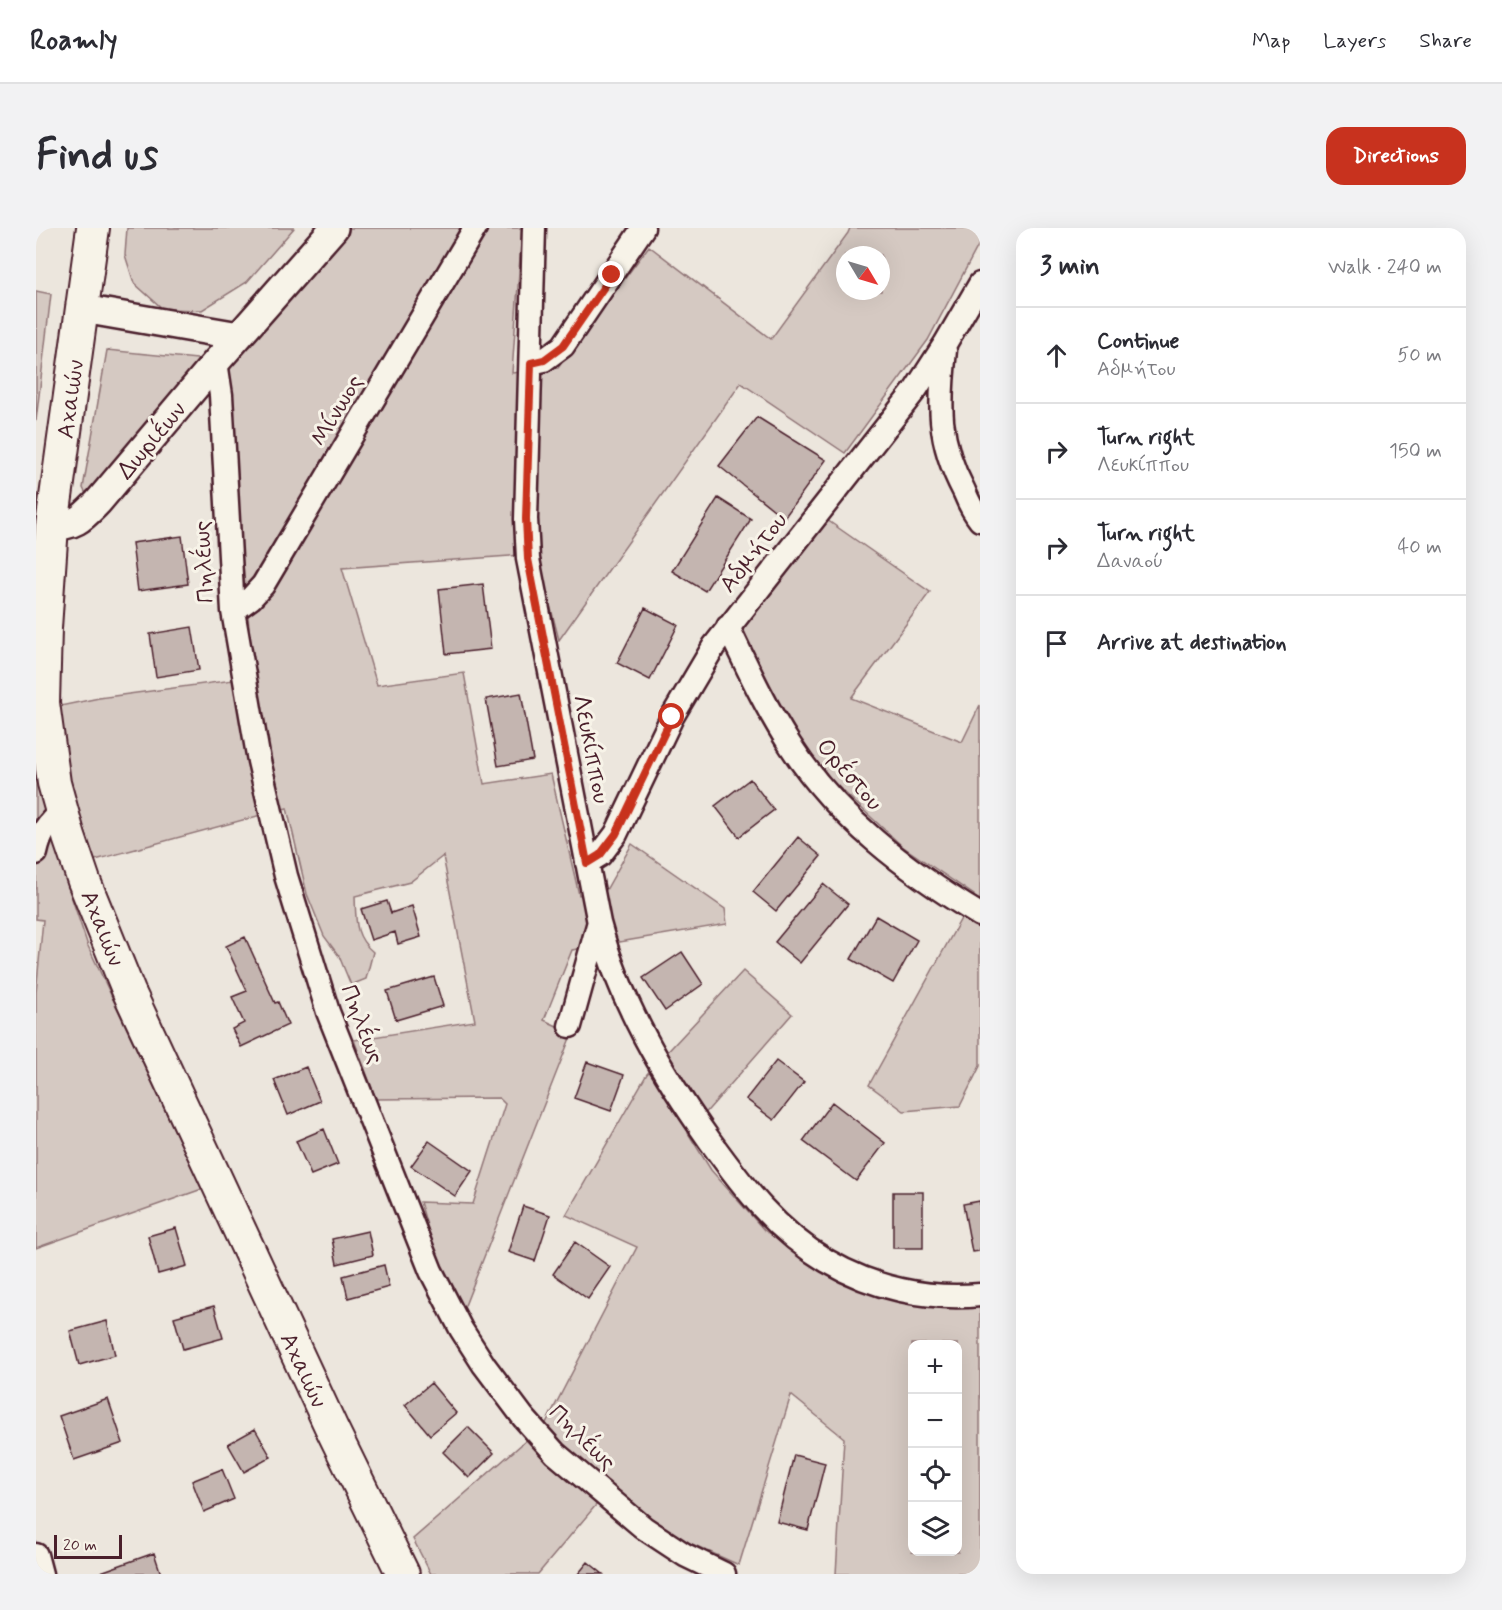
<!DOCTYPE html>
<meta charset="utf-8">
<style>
:root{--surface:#fff;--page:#f2f2f3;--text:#2b2b33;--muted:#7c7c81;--line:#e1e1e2;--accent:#c8321e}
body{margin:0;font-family:Mynerve,sans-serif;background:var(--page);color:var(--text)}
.controls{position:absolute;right:18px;bottom:18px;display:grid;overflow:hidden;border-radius:12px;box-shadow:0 6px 24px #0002}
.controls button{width:54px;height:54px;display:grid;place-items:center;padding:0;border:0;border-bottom:2px solid var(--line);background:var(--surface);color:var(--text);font:30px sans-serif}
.compass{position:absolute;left:800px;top:18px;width:54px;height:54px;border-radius:50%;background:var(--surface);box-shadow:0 6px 24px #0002;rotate:128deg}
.scale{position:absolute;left:18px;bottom:15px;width:68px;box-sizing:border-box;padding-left:6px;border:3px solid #4a1f2b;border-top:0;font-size:16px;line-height:21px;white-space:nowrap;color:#4a1f2b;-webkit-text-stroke:4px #f7f3e8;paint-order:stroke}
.stop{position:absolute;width:18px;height:18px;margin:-14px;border:4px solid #c8321e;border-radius:50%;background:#fff}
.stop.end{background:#c8321e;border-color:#fff;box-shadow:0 2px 6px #0008}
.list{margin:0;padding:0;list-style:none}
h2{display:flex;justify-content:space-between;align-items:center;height:78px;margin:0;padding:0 24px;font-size:26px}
h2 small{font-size:20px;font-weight:400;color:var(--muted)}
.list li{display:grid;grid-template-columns:39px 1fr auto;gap:18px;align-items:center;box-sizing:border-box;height:96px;padding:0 24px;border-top:2px solid var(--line)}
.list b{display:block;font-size:22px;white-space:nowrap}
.list p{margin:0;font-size:20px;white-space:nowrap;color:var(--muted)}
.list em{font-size:20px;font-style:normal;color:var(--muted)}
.icon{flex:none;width:33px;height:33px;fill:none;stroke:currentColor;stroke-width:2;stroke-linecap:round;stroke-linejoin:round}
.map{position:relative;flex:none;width:944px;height:1346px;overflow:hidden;border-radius:18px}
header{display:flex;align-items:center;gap:36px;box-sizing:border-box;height:84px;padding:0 30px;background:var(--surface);border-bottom:2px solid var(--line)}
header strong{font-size:28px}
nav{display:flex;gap:33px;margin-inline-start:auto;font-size:21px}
.intro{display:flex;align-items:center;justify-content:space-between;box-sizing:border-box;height:144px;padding:0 36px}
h1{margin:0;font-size:42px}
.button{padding:15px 27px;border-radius:18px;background:var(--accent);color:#fff;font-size:21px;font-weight:700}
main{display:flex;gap:36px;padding:0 36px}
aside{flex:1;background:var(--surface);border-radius:18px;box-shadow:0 6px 24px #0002}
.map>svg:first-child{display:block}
.green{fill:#d5c9c2;stroke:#907476;stroke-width:1.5;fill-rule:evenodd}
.building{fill:#c4b5b0;stroke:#4a1f2b;stroke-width:1.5}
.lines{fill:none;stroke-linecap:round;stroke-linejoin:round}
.minor-casing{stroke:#4a1f2b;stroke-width:27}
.tertiary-casing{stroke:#4a1f2b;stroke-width:32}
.secondary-casing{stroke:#4a1f2b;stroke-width:36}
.minor{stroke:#f7f3e8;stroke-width:22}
.tertiary{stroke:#f7f3e8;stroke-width:27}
.secondary{stroke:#f7f3e8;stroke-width:32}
.route{stroke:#c8321e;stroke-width:8}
.labels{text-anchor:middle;stroke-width:6;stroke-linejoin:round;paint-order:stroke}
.street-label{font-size:24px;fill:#4a1f2b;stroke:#f7f3e8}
</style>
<header>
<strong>Roamly</strong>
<nav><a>Map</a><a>Layers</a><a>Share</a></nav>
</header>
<div class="intro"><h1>Find us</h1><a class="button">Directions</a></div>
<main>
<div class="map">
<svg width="944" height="1346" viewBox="0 0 944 1346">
<rect width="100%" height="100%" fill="#ece6dd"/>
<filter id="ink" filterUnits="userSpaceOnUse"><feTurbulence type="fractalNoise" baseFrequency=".0167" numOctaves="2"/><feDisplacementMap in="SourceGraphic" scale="12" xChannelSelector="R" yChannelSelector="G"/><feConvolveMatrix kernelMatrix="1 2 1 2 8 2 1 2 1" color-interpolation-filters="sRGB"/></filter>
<g filter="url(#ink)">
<!-- green -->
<path class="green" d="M91,0H258L211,54L166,82L127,81L98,55L89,27Z
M310,0H486L476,145L522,140L613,18L735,111L812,5L814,0H944V14L892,112L809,225L705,155L523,412L501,326L306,340L341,457L428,445L448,556L515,546L543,667L570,662L596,616L689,681L691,696L536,722L508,792L536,805L428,1080L410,1095L383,1046L401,1031L384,974L437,976L469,876L463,870L340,871L318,812L439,793L407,628L374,654L319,668C320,692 318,708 337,724L330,751L315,757L303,728L288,708L271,666L251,580L26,641L52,718L166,961L0,1020V765L7,692L0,691V483L63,470L197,452L214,521L233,514L217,439L195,216L191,135L133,171L54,262L49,264L47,260L71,122L191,134ZM809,27H845V63H809Z
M0,63L15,66L0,193Z
M791,292L894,364L815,470L926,514L944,477V838L924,878L868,883L833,857L938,667L866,618L777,535L700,407Z
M707,743L756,786L652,905L675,942L728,1002L789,1044L944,1075V1346H800L808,1210L755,1167L703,1337L629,1304L576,1258L502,1346H395L377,1311L510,1195L601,1019L530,987L611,846ZM876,1116H922V1324H876Z"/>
<!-- building -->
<path class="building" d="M721,189L790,232L748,290L683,238Z
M682,270L715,291L669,363L636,343Z
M146,308L152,356L102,363L96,315Z
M447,356L455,421L410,426L403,361Z
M609,380L642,397L614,452L581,435Z
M156,399L163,442L120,449L114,406Z
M485,465L497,532L462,538L450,471Z
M714,551L738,582L703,609L679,578Z
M762,609L785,628L740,683L717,664Z
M787,656L812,676L764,735L739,714Z
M351,673L355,685L376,678L385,709L362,716L359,704L335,712L325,681Z
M840,688L881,712L857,755L815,731Z
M209,709L239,775L242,774L252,797L205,819L196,801L208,795L196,769L211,763L190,718Z
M646,724L667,756L629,783L607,750Z
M398,749L407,778L360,792L351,763Z
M740,833L768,854L738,892L710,871Z
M551,834L588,847L575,883L538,870Z
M270,839L284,873L252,887L238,852Z
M796,874L849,915L820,953L767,913Z
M288,901L302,936L275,947L260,913Z
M393,913L436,943L419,968L375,938Z
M857,964H887V1020H857Z
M944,973V1023L936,1024L927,976Z
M487,978L514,987L499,1033L472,1024Z
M140,1000L151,1038L122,1046L112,1008Z
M332,1003L337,1027L301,1036L296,1011Z
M539,1014L574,1039L552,1071L517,1046Z
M348,1037L353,1059L312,1070L307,1048Z
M178,1078L187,1110L147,1121L138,1089Z
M71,1093L79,1127L43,1137L34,1103Z
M395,1155L420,1185L394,1207L369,1177Z
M72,1171L87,1215L38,1232L23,1188Z
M432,1199L458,1225L433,1250L407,1224Z
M219,1201L235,1229L208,1244L192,1216Z
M758,1227L789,1235L772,1302L741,1294Z
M186,1241L198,1271L168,1284L156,1253Z
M118,1325L125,1346H66L65,1344Z
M552,1334L567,1346H542Z"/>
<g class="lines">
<defs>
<path id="minor" d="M498,0L490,291L492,331L563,695C584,774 627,847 674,913C708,960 740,1003 791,1033C837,1060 891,1072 944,1067
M909,122C903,177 901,212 928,263C932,273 937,283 944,292
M180,134L185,167L197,383L223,533L250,648L292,784L395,1043L425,1101L448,1137L487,1189L519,1225L608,1300L649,1327L688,1346
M495,135L508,132L527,118L607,0
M197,383L215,370L227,357L439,0
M692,399C711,439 730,480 754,517C801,590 871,643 944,687
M0,625C4,606 11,595 26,583
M551,635L564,627L580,606L636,489L678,418L880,161L909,116L944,56
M534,798L562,697
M0,1327L5,1346"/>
<path id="tertiary" d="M47,81L203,108
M16,298C40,298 46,290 62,274L180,134L298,0"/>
<path id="secondary" d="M57,0L16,298L9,400L7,475L18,555L33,609L48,653L93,764L296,1201L367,1346"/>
</defs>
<!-- minor casing -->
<use href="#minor" class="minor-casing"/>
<!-- tertiary casing -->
<use href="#tertiary" class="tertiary-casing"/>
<!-- secondary casing -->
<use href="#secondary" class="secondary-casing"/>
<!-- minor -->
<use href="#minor" class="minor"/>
<!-- tertiary -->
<use href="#tertiary" class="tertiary"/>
<!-- secondary -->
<use href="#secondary" class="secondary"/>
</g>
</g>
<g class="lines" filter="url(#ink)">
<!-- route -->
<path class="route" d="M576,47L527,118L508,132L495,135L490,291L492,331L551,635L564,627L580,606L636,489"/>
</g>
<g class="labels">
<!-- street labels -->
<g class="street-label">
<text transform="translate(34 171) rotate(-82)" y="8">Αχαιών</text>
<text transform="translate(300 182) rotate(-59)" y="8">Μίνωος</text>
<text transform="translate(115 212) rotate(-50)" y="8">Δωριέων</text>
<text transform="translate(717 324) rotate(-52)" y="8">Αδμήτου</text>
<text transform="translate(167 334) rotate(-93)" y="8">Πηλέως</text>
<text transform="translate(556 521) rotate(79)" y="8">Λευκίππου</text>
<text transform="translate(814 546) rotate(49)" y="8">Ορέστου</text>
<text transform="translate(67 700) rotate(68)" y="8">Αχαιών</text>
<text transform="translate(327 796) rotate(69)" y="8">Πηλέως</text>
<text transform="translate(268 1142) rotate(65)" y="8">Αχαιών</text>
<text transform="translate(547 1209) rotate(44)" y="8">Πηλέως</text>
</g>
</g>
</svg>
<div class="controls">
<button>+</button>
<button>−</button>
<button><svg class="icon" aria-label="locate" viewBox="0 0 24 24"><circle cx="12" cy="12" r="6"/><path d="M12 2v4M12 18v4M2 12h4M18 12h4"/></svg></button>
<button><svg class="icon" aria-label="layers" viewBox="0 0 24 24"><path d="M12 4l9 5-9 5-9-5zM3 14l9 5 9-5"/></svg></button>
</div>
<svg class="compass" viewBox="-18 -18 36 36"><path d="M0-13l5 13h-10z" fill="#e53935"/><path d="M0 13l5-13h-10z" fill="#7c7c81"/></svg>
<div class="scale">20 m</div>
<div class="stop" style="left:636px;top:489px"></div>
<div class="stop end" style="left:576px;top:47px"></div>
</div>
<aside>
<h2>3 min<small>Walk · 240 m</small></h2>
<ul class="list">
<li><svg class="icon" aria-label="ahead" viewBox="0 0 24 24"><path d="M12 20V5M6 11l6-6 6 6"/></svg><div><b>Continue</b><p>Αδμήτου</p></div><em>50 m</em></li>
<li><svg class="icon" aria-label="right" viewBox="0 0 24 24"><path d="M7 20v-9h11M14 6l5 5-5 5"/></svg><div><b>Turn right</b><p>Λευκίππου</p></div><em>150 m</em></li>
<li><svg class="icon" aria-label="right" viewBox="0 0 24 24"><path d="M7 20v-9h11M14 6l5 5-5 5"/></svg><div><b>Turn right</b><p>Δαναού</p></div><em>40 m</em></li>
<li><svg class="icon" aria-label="arrive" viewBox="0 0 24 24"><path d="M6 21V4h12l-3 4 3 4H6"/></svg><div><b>Arrive at destination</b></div></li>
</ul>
</aside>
</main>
